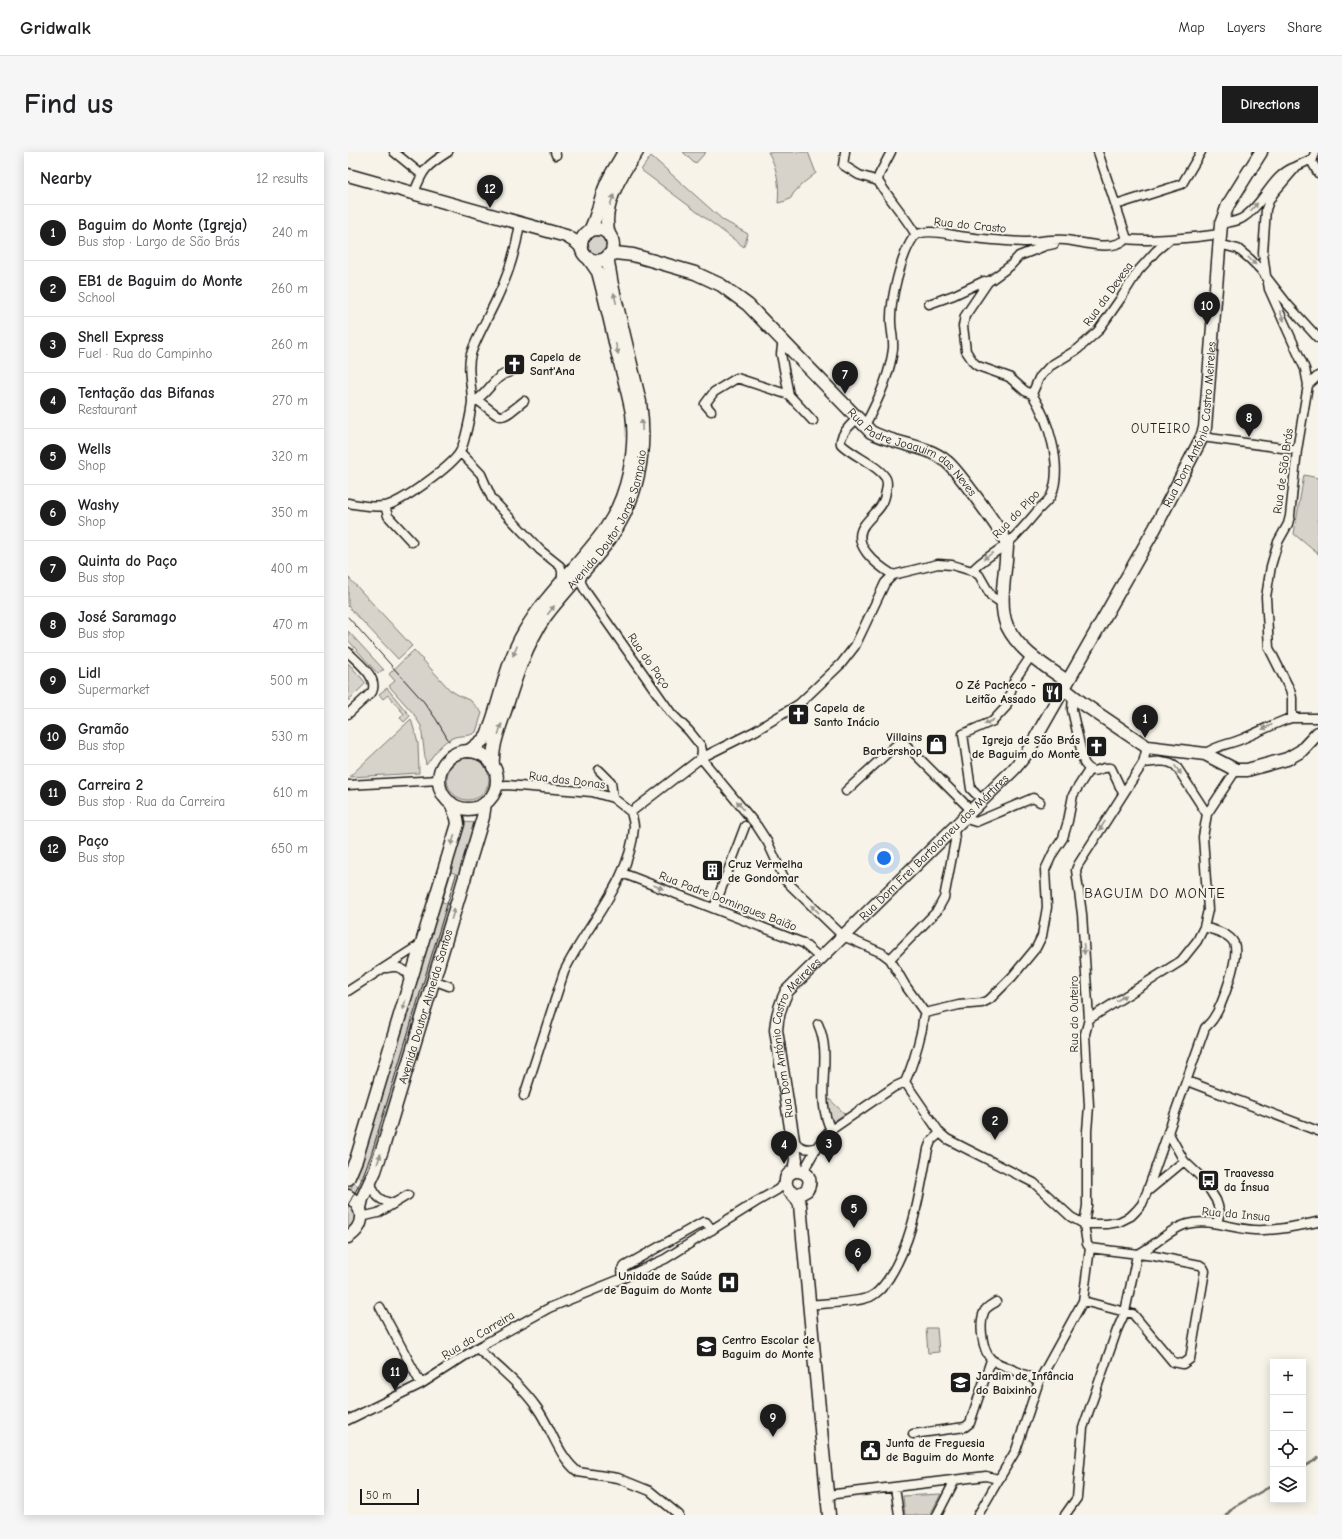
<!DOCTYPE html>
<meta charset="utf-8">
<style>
:root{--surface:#fff;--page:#f6f6f6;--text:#202124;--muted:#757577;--line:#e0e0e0;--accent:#1c1c1c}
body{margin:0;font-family:"Comic Neue",sans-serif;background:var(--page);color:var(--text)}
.controls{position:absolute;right:12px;bottom:12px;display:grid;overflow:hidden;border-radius:0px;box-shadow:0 2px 10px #0003}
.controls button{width:36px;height:36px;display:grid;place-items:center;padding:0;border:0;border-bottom:1px solid var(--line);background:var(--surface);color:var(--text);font:20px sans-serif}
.scale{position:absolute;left:12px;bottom:10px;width:59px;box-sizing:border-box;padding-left:4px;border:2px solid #1c1c1c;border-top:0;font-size:11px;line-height:14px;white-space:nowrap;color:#1c1c1c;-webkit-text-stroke:3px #f7f3e8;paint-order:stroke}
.you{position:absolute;left:536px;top:706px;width:14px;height:14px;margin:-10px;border:3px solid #fff;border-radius:50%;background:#1a73e8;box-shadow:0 0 0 6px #1a73e833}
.badge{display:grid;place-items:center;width:26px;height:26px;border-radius:50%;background:var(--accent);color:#fff;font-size:13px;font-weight:700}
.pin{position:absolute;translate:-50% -33px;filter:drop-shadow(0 1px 2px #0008)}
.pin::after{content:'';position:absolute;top:21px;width:14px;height:12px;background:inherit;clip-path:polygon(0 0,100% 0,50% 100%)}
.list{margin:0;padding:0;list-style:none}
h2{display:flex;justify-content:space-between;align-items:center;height:52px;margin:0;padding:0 16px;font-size:17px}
h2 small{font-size:13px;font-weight:400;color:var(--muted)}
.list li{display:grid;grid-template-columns:26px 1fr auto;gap:12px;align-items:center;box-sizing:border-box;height:56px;padding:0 16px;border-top:1px solid var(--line)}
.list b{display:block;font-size:15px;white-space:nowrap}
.list p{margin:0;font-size:13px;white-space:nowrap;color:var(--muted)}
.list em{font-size:13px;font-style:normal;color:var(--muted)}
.icon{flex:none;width:22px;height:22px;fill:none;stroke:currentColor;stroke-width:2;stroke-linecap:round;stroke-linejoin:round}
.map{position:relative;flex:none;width:970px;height:1363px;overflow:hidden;border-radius:0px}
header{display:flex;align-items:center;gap:24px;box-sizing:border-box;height:56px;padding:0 20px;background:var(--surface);border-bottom:1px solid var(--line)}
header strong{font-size:19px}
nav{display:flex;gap:22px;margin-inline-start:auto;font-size:14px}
.intro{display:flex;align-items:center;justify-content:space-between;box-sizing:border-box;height:96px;padding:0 24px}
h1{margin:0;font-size:28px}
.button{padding:10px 18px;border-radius:0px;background:var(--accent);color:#fff;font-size:14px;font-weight:700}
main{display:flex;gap:24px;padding:0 24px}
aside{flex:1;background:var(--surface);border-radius:0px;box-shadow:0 2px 10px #0003}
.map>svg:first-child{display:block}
.green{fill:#d7d3cb;stroke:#7a7874;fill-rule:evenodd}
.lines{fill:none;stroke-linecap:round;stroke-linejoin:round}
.stream{stroke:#72716c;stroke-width:2.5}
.street-casing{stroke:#1c1c1c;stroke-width:11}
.secondary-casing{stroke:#1c1c1c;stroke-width:15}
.street{stroke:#f7f3e8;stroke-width:8}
.secondary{stroke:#f7f3e8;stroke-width:12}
.tram{stroke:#1c1c1c;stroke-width:1}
.oneway{fill:#94928c}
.labels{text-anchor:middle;stroke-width:4;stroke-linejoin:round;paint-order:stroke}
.street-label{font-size:12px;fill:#1c1c1c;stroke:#f7f3e8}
.poi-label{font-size:12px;font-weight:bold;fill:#1c1c1c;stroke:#f7f3e8;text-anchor:start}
.neighbourhood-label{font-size:13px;letter-spacing:1px;fill:#1c1c1c;stroke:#f7f3e8}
.quarter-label{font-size:14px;letter-spacing:1px;fill:#1c1c1c;stroke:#f7f3e8}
</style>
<header>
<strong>Gridwalk</strong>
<nav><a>Map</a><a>Layers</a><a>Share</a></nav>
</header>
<div class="intro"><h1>Find us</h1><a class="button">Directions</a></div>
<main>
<aside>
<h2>Nearby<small>12 results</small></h2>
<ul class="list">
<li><span class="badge">1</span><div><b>Baguim do Monte (Igreja)</b><p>Bus stop · Largo de São Brás</p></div><em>240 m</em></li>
<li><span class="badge">2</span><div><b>EB1 de Baguim do Monte</b><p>School</p></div><em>260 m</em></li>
<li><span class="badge">3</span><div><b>Shell Express</b><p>Fuel · Rua do Campinho</p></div><em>260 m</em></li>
<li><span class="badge">4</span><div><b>Tentação das Bifanas</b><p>Restaurant</p></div><em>270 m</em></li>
<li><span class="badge">5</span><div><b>Wells</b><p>Shop</p></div><em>320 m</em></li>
<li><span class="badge">6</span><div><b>Washy</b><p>Shop</p></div><em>350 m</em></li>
<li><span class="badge">7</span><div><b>Quinta do Paço</b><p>Bus stop</p></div><em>400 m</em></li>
<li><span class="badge">8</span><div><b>José Saramago</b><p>Bus stop</p></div><em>470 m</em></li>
<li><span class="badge">9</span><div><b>Lidl</b><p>Supermarket</p></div><em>500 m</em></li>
<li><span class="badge">10</span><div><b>Gramão</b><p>Bus stop</p></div><em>530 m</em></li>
<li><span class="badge">11</span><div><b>Carreira 2</b><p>Bus stop · Rua da Carreira</p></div><em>610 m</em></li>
<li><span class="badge">12</span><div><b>Paço</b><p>Bus stop</p></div><em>650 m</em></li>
</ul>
</aside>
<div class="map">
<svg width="970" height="1363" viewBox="0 0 970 1363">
<rect width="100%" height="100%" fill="#f7f3e8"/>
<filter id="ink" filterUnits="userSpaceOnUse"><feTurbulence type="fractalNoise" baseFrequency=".025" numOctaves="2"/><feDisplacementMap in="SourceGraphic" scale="8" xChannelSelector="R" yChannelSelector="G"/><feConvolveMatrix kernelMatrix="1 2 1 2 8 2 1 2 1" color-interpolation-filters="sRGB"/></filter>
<g filter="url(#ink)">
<!-- green -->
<path class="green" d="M335,0H358L347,12Z
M420,0H460L468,21L454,32L445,42L443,46L438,49L430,51C432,33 429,15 420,0Z
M303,4L375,68L400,82L396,95L293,18Z
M240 93a9 9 0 1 1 18 0a9 9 0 1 1-18 0Z
M956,323L970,326V402L946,382Z
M0,425L64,494L50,507L0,454Z
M0,479L36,518H34L30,522L0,488Z
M66,498L102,538L112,544L123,549L134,561L128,580C121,585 114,583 107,585C93,589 86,603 78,613L73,574L65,561L41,534L47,529L41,522Z
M0,511L17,530V532L0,549Z
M39,536L62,564L56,570L52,566L56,562L40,543L35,547L31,542Z
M63,567L70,591L71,621L3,625V623Z
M99 627a21 21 0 1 1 42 0a21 21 0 1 1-42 0Z
M114,670L129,671L36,973L19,1023L18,1022L15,1027L6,1023ZM103,720L111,723L102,752L94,750Z
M478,944L497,962L481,972Z
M5,1031L15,1036L10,1045L0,1039V1036L3,1037Z
M0,1049L8,1061L7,1072L0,1078Z
M578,1176H589L591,1200L580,1201Z
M593,1342L582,1363H557L555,1344Z"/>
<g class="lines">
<!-- stream -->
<path class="stream" d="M955,1315L966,1309L970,1305
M878,1363L886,1355L925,1333"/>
<defs>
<path id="street" d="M46,0L73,22
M207,0L208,3
M497,0L495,13L511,23L530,29
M750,0L779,87
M967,0L964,10L970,21
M530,29C542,48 557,64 568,83
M530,29L531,23L543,0
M66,41C75,17 78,14 100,0
M768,53L834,32L853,0
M873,72C880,70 890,70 896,65C916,52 924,23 947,15
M871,92L890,97L902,107L912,117L940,153L970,186
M918,124L915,101L918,57L921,49L925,42L949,14L964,7
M920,131L921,137L957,217L960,233
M581,152L606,143L636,129L640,130
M437,191L434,194L433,202L441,243L465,269
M684,242L677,239L661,225L630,214L626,211L618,199L615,174L617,164L640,130L662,114L671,104L697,94L706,92
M684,242L691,226L702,214L730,197L750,179L773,146L790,119L808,99L821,88
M129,248C155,266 148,272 176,249
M125,250C140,243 145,224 162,220
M363,259L357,252L366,240L389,226L441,243
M510,266C503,272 491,283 493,292C505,304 528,312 537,325C540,329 539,335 538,339C536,356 526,360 517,372C501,392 529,413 545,423
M517,273C529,251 542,222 545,197C546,187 543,179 543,170C542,148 553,104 565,86C572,75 600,82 611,84C632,87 654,89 675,90C689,90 703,87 717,88C736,90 762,100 779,87C786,88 793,88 800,88C826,87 846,86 871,82
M854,285L949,298
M112,300L133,322L144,347L192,398L212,414L214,419V428
M0,351C11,353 25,356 36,354C52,352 104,314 112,300C117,290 123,261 124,250C124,233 118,215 124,199C131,180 142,162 150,144C161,121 168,97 172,72
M37,354L40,364L64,390
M624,419C634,407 648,401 660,391C671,381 681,369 691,357C695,353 700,349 703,344C716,315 700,267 684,242
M233,422V431L238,440L323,561L341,579L353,594L354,599L353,606L409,674L420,691L437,728L495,784L534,801L542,807L557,833L577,861
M0,500C9,510 31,525 24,540L0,562
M725,544L724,558L736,611C748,627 750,613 763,616L775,641
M944,566V546L942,538L921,496L918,445L923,414L930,390L940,372L942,364L949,298L960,233L970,224
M857,602C868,593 880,593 894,587C908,581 922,574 937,568L944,566H970
M795,611C806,610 819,607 828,614L859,662
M251,618L263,630L265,646
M0,633L91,628
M148,634L159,633L244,640L265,646L283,660
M498,639L547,594L550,592H557L623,658
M634,648L623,637L615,582L645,569L658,555L666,529L683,504
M615,666L628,670L685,646L692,650
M274,721L455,791L472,806
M366,756L397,674
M542,807L589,759L596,746L607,689L606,675
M39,816C51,813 57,817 64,827
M85,828L101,834
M0,839L73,792
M741,867L833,809L849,789L856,775L860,758L855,685L859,662L888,618
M470,872C486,907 465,942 483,978
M839,929L970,979
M557,930L592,981L599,987L686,1031L723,1065L736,1072H759L771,1070L783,1064L788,1059L794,1052L799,1040L857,876C860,873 863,870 865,867C874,854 892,805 886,791C881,781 865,778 856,775
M176,944L216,820C238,773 283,729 286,675C286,670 284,665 283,660L353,606L407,579L451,552L493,512L507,494L537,431L545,423L590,412L604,413L624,419L631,423L643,444L655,452
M820,980L836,1009L855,1027L868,1048L872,1060L869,1071
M445,988C452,996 459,999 469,995
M457,1021V1016L469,995L480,980L546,935L557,930C565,913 570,894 574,877C575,871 574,866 577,861L611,853L634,851L642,847L664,825L688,796L694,784L699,755L697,718L705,701L715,686L720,669L725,643L741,618
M23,1029C25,1043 32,1050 46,1051
M800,1039L836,1009
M13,1065L30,1061L60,1043
M790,1102C807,1094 821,1077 839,1072C861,1066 884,1077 906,1078C927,1079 949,1074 970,1070
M275,1126L274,1118L277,1114L355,1070H358L364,1078
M735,1149L785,1162L825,1210L835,1212L842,1207L857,1119L855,1115L852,1113L806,1104L742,1096
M648,1150C643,1153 638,1155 636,1160C631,1172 634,1198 643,1207C648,1212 682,1224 691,1229
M461,1153C478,1151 507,1151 522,1145C531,1141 536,1133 541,1126C566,1086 571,1042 580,997L583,989L592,981
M32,1155L73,1232
M129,1196C150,1215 173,1233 189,1256C204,1277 210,1304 230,1320L270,1326L302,1339L331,1363
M0,1268L73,1232L129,1196L201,1156L275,1126L317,1107L408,1050L429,1038L435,1033L438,1028
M565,1282L617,1275L622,1271L643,1208
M547,1335L551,1363
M479,1343L638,1324L650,1327
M589,1363L607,1328
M630,1363L668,1298L691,1229L735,1149L742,1096L739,1092L736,1072L739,1054V979L741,954L737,882L741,867L734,762L728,718L730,713L795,611L799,595
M717,1363L729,1346L735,1276L769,1178L777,1160L789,1103"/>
<g id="secondary">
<path d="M0,23L218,84L228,90L234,96"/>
<circle cx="249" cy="93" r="16"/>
<path d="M241,80C250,65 251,48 258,33C263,21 270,11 276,0"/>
<path d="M262,85C251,59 273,21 289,0"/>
<path id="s1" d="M261,103L267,101L285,103L347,121L373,133L400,153L523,280C547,293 578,292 599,310C608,317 658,384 659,393C659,398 658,403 658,408C656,428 651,456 659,474C671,499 697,514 719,529"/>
<path d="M715,536L734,551L799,595L857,602L888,618H899L939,607L953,599L970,581"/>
<path d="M121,599L135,588L139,583C153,549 157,512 176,480C198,442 232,413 258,376C280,344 289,299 284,261C280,240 274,219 269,199C263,172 257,146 250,120L241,107"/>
<circle cx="120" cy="628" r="29"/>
<path id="s2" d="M145,615C143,595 152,575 158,556C168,524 178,493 197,465C214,442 234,422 252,400C288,356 300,306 292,250L264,133L260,110L261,103"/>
<path id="s3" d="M446,1019L448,1008L428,878C429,863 432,853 439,839L666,617L679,601L807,376L854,285L857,276L873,72L880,53L913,0"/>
<path d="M0,1027L8,1008L110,672L109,666L103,651"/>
<path d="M444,1041L452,1042L459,1038C471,1016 435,1012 438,1032C439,1041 450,1044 452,1053L481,1363"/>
<path d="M0,1044C18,1056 17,1074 0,1085"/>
<path id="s4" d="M12,1056L14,1047L27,1019L36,992L135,665L137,651"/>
</g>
</defs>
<!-- street casing -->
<use href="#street" class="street-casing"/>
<!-- secondary casing -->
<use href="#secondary" class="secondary-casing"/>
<!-- street -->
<use href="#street" class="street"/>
<!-- secondary -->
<use href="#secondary" class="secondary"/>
<!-- tram -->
<path class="tram" d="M0,465L76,550L88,567L101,589
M0,1053L12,1031L23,1003L108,723"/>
</g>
<!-- one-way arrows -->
<defs><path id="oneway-solid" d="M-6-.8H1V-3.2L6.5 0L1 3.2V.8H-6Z"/></defs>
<g class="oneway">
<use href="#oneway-solid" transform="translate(264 48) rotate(-70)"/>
<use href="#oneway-solid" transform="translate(906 55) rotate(-48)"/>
<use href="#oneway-solid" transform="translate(904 109) rotate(45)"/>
<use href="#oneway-solid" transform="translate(267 146) rotate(-103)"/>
<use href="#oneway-solid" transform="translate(934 164) rotate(66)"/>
<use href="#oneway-solid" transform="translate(269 197) rotate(76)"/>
<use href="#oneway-solid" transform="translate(294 273) rotate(-92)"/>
<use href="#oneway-solid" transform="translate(640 404) rotate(146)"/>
<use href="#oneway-solid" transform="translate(203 458) rotate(-52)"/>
<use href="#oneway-solid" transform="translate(167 499) rotate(113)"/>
<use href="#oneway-solid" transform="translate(641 570) rotate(152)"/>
<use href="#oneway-solid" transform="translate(919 575) rotate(155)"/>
<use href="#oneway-solid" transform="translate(152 577) rotate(-73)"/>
<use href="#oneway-solid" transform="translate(830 618) rotate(54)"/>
<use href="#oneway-solid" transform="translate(392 653) rotate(-129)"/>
<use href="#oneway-solid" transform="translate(754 674) rotate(122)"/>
<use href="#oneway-solid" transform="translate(105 688) rotate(107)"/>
<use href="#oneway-solid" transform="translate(310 735) rotate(21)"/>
<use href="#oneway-solid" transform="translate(467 757) rotate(-136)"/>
<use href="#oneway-solid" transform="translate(105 762) rotate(-73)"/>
<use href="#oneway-solid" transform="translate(736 797) rotate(85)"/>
<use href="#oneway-solid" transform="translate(773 846) rotate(-33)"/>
<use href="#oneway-solid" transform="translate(56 853) rotate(107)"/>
<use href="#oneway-solid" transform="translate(31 1007) rotate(-72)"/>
</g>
</g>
<!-- icons -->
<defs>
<symbol id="church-square" viewBox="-11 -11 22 22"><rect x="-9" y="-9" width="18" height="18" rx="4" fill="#1c1c1c" stroke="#f7f3e8"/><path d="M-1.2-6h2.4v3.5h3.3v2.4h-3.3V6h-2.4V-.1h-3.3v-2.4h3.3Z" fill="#fff"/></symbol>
<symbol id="restaurant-square" viewBox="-11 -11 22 22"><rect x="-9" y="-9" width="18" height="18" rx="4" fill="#1c1c1c" stroke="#f7f3e8"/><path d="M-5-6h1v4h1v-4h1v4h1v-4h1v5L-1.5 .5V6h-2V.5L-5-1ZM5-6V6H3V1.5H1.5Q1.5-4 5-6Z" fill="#fff"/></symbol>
<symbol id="shop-square" viewBox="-11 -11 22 22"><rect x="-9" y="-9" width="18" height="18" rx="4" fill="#1c1c1c" stroke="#f7f3e8"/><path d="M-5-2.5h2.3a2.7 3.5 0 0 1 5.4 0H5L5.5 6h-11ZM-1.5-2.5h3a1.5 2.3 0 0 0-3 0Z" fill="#fff"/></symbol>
<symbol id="building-square" viewBox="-11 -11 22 22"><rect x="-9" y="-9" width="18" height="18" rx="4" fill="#1c1c1c" stroke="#f7f3e8"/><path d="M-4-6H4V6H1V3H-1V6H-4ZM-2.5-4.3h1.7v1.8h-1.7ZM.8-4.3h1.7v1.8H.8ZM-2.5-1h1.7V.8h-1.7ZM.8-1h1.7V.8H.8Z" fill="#fff"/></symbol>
<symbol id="bus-square" viewBox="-11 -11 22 22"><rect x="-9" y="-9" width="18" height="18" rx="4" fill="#1c1c1c" stroke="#f7f3e8"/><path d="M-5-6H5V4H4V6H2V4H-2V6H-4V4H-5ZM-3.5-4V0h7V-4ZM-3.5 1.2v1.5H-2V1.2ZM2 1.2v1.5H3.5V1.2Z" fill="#fff"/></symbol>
<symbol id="hospital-square" viewBox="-11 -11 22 22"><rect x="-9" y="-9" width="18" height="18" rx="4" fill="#1c1c1c" stroke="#f7f3e8"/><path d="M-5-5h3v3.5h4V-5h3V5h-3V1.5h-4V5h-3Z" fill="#fff"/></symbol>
<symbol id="school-square" viewBox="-11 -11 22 22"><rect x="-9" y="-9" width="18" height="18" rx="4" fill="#1c1c1c" stroke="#f7f3e8"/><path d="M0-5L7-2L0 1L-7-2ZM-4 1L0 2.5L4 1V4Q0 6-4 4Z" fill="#fff"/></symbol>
<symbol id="civic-square" viewBox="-11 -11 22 22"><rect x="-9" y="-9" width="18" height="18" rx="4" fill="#1c1c1c" stroke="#f7f3e8"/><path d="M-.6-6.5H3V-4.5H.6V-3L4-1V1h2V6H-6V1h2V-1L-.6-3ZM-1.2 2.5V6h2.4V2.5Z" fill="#fff"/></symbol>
</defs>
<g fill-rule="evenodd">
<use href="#church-square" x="154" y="200" width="25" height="25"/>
<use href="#restaurant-square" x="692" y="528" width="25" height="25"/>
<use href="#church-square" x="438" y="550" width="25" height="25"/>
<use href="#shop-square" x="576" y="580" width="25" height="25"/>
<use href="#church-square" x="736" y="582" width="25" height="25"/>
<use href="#building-square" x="352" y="706" width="25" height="25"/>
<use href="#bus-square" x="848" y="1016" width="25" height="25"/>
<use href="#hospital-square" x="368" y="1118" width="25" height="25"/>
<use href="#school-square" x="346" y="1182" width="25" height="25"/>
<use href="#school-square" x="600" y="1218" width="25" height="25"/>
<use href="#civic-square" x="510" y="1286" width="25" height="25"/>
</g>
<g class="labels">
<!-- street labels -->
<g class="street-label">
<text transform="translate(622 73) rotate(6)" y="4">Rua do Crasto</text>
<text transform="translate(760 142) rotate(-54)" y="4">Rua da Devesa</text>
<text dy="4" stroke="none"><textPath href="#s3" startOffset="892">Rua Dom António Castro Meireles</textPath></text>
<text dy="4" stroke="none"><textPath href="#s1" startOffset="375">Rua Padre Joaquim das Neves</textPath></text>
<text transform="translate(935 319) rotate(-82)" y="4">Rua de São Brás</text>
<text transform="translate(668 362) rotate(-46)" y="4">Rua do Pipo</text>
<text dy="4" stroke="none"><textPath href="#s2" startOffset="278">Avenida Doutor Jorge Sampaio</textPath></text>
<text transform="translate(301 509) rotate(55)" y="4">Rua do Paço</text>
<text transform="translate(219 628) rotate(7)" y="4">Rua das Donas</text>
<text dy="4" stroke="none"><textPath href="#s3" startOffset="389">Rua Dom Frei Bartolomeu dos Mártires</textPath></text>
<text transform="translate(380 749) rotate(21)" y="4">Rua Padre Domingues Baião</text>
<text dy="4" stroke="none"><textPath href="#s4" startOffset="212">Avenida Doutor Almeida Santos</textPath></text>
<text transform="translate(726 862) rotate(-90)" y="4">Rua do Outeiro</text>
<text dy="4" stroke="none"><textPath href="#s3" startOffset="141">Rua Dom António Castro Meireles</textPath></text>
<text transform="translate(888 1062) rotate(5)" y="4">Rua da Insua</text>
<text transform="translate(130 1183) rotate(-31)" y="4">Rua da Carreira</text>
</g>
<!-- poi labels -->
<g class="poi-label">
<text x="182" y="209">Capela de<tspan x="182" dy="14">Sant'Ana</tspan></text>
<text x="688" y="537" text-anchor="end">O Zé Pacheco -<tspan x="688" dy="14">Leitão Assado</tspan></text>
<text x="466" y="560">Capela de<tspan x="466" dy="14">Santo Inácio</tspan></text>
<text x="574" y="589" text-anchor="end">Villains<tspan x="574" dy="14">Barbershop</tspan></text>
<text x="732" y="592" text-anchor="end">Igreja de São Brás<tspan x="732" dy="14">de Baguim do Monte</tspan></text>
<text x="380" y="716">Cruz Vermelha<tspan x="380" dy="14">de Gondomar</tspan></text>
<text x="876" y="1025">Traavessa<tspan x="876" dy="14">da Ínsua</tspan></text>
<text x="364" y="1128" text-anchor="end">Unidade de Saúde<tspan x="364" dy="14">de Baguim do Monte</tspan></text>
<text x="374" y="1192">Centro Escolar de<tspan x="374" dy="14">Baguim do Monte</tspan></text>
<text x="628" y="1228">Jardim de Infância<tspan x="628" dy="14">do Baixinho</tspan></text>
<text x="538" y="1295">Junta de Freguesia<tspan x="538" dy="14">de Baguim do Monte</tspan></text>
</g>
<!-- neighbourhood labels -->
<g class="neighbourhood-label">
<text x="813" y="281">OUTEIRO</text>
</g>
<!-- quarter labels -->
<g class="quarter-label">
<text x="807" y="746">BAGUIM DO MONTE</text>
</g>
</g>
</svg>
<div class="controls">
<button>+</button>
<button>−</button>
<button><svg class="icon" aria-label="locate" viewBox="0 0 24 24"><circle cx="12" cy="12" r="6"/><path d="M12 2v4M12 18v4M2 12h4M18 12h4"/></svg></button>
<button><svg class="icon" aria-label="layers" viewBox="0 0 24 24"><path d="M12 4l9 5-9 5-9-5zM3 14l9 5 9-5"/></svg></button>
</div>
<div class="scale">50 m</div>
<div class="you"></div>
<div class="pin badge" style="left:797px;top:586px">1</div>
<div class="pin badge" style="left:647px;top:988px">2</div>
<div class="pin badge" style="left:481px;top:1011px">3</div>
<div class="pin badge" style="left:436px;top:1012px">4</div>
<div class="pin badge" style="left:506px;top:1076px">5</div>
<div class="pin badge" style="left:510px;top:1120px">6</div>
<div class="pin badge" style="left:497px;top:242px">7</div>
<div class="pin badge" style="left:901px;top:285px">8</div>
<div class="pin badge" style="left:425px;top:1285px">9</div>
<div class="pin badge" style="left:859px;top:173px">10</div>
<div class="pin badge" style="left:47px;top:1239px">11</div>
<div class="pin badge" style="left:142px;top:56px">12</div>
</div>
</main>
